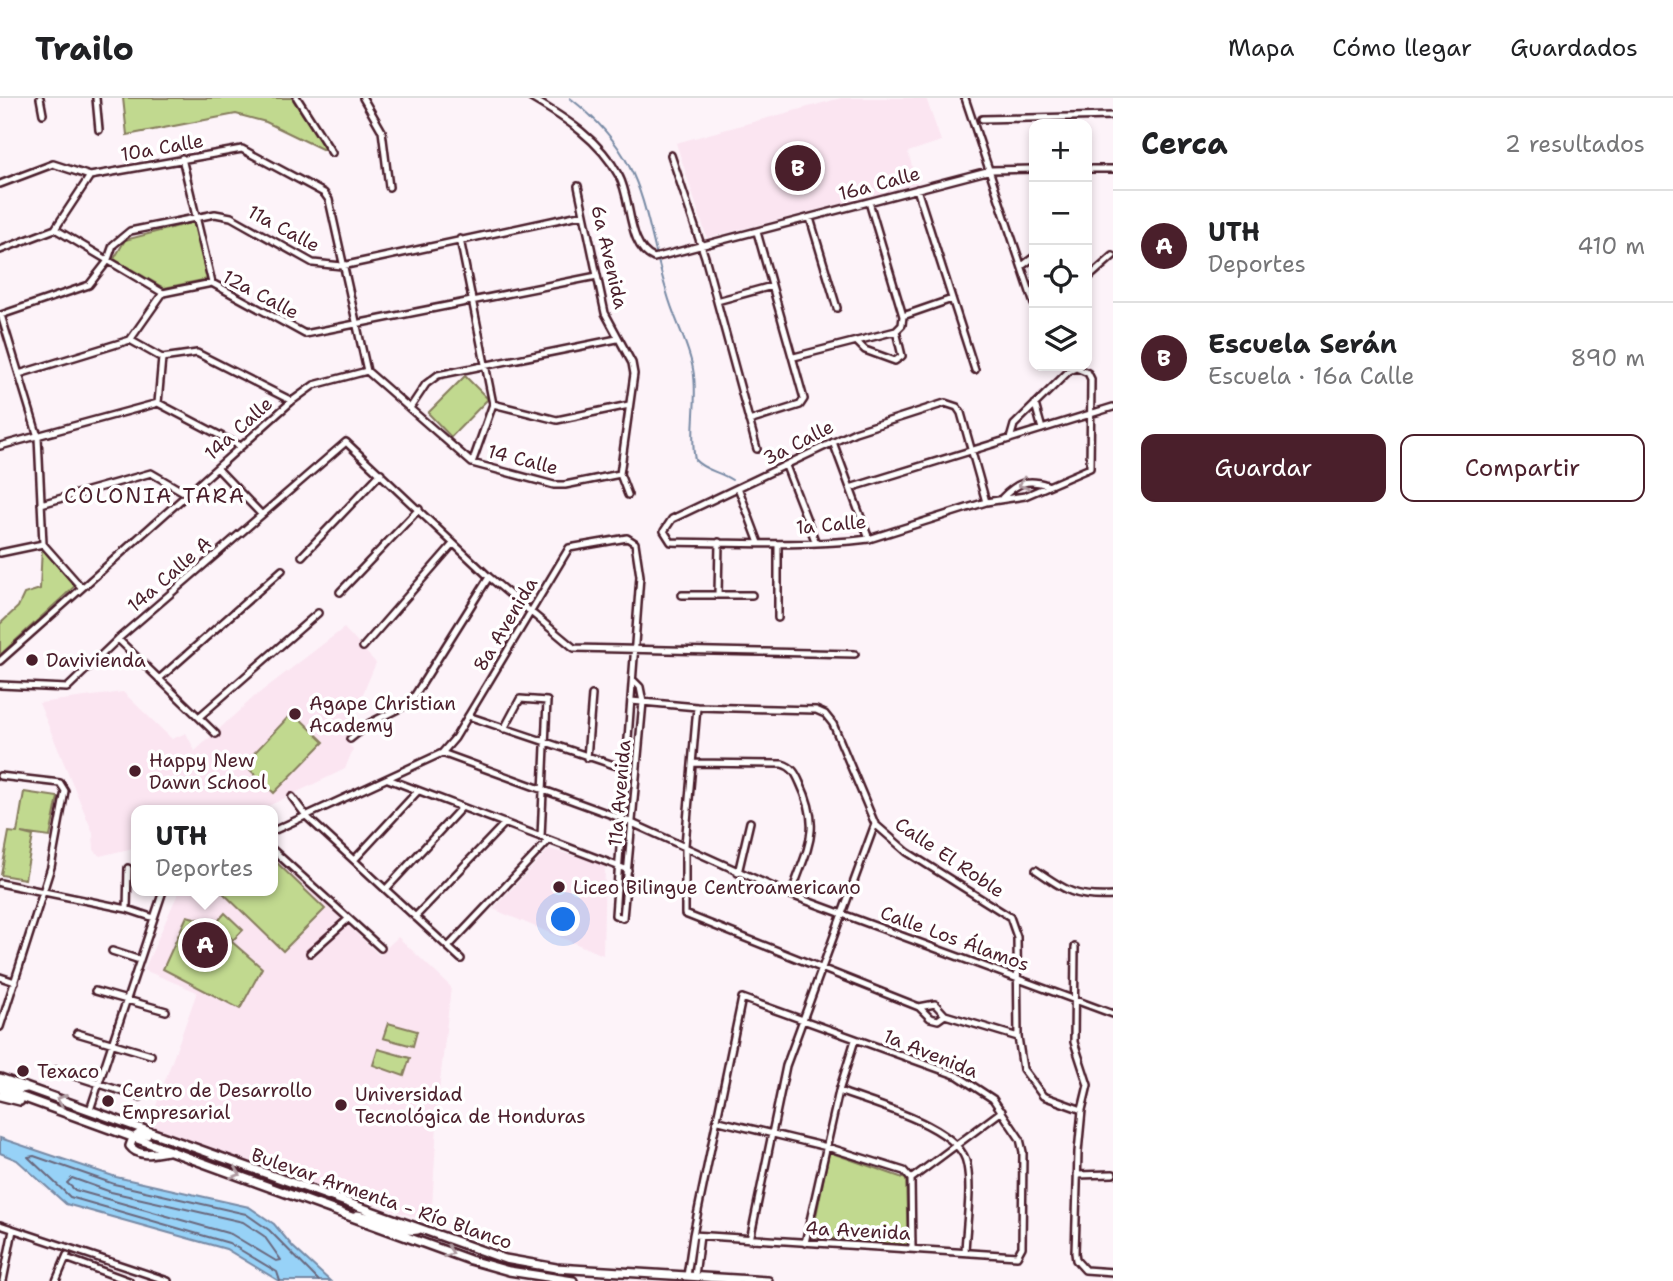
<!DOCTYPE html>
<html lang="es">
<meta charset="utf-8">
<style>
:root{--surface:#fff;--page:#f2f2f2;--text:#202124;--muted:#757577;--line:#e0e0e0;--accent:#4a1f2b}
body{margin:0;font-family:"Shantell Sans",sans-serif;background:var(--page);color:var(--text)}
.controls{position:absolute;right:21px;top:21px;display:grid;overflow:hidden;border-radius:14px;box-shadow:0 4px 10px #0003}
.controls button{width:63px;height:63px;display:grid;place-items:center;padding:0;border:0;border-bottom:2px solid var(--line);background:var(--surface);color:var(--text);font:35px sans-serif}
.you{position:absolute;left:564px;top:822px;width:24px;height:24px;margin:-18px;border:5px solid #fff;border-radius:50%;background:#1a73e8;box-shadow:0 0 0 10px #1a73e833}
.badge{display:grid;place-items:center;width:46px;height:46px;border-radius:50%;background:var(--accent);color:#fff;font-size:23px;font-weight:700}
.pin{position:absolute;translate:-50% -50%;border:4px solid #fff;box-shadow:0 2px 7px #0006}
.popup{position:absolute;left:131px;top:707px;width:147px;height:91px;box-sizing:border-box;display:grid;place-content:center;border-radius:14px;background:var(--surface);filter:drop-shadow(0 2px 5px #0005);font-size:23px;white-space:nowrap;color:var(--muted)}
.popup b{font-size:26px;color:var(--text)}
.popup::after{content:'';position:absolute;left:50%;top:100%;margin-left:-14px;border:14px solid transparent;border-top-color:var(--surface)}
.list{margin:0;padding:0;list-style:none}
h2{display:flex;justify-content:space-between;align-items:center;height:91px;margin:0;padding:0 28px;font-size:30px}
h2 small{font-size:23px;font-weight:400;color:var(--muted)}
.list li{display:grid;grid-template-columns:46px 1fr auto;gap:21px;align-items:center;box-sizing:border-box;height:112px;padding:0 28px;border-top:2px solid var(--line)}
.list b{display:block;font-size:26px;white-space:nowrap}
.list p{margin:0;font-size:23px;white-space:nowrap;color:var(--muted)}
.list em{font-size:23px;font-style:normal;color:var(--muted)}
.actions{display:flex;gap:14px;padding:21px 28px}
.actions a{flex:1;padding:16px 0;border:2px solid var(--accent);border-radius:14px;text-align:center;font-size:24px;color:var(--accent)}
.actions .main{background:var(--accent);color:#fff}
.icon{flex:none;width:38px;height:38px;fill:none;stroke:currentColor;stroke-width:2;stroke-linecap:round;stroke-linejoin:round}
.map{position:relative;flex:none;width:1113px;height:1183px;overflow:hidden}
header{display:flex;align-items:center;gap:42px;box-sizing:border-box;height:98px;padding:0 35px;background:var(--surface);border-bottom:2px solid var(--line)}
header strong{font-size:33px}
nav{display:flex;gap:38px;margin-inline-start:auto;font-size:24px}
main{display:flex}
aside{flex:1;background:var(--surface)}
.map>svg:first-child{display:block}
.built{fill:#fbe5f1}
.green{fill:#c1d98f;stroke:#867c5d;stroke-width:2}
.water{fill:#97d2f7;stroke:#788aa5;stroke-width:2}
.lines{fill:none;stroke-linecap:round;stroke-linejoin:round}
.shore{stroke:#69677d;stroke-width:2}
.stream{stroke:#788aa5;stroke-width:2}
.street-casing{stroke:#4a1f2b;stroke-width:10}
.secondary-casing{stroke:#4a1f2b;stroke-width:12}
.street{stroke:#fff;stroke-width:5}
.secondary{stroke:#fff;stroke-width:7}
.oneway{stroke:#ae9aa0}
.poi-dot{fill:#4a1f2b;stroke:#fff;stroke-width:2.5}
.labels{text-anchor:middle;stroke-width:7;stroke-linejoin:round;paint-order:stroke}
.street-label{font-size:19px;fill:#4a1f2b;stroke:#fff}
.poi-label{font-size:19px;fill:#4a1f2b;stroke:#fff;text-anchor:start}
.neighbourhood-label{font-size:21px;letter-spacing:2px;fill:#4a1f2b;stroke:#fff}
</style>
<header>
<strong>Trailo</strong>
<nav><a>Mapa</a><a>Cómo llegar</a><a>Guardados</a></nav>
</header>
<main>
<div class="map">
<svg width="1113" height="1183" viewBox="0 0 1113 1183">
<rect width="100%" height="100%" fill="#fdf3f9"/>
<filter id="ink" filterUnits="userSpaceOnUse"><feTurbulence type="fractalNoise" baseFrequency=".0143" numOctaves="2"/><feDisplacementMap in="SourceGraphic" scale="14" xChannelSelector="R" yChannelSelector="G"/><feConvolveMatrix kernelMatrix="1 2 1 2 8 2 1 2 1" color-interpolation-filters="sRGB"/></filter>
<g filter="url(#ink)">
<!-- built -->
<path class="built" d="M841,0H926L941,43L908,54L917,86L707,140L676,45Z
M344,530L376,565L347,633L346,644L353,651L345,671L260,712H137V749L100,758L94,752L93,735L39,605L123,594L172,641L186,635L195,653L254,599Z
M549,751L605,766L603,857L493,811Z
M273,756L379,857L398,839L451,889L439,993L431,1125L148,1030L197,894L144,872L179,793H273Z"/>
<!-- green -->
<path class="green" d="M123,0H292L326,53L266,24L236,16L127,37Z
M194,124L208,181L164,190L114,161L125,142Z
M465,278L488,301L451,339L428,315Z
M42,448L76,487L0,557V526L18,509L24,496L40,491Z
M293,614L324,644L274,695L244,666Z
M24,694L58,699L50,739L21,735L33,738L25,781L1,777L9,734L17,735Z
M273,761L325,811L283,853L221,793H273Z
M225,815L243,832L233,842L216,825Z
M187,818L209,824L262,870L240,911L163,871Z
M388,925L417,933L413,948L383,940Z
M378,951L410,960L404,978L373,967Z
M829,1054L906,1081L908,1147L812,1138Z"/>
<!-- water -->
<path class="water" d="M0,1040L116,1079L249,1109L274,1126L293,1149L330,1183H279L226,1151L66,1106L17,1062L0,1055Z"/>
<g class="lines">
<!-- shore -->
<path class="shore" d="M72,1080L111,1094L243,1124L264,1138L281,1162L276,1163L231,1136L75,1092L67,1085Z
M280,1183L277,1174L229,1145L70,1099L28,1059L34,1058L114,1086L246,1116L269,1132L319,1183"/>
<!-- stream -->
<path class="stream" d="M570,0C648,61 641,110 667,195C674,221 688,245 693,271C699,301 689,332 695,362C705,373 719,373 732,382"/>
<defs>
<path id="street" d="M40,0L43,16
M96,0L99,32
M297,0L332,55
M363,0L382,33L389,89
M531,0C565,20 600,42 619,78C632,101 627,149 654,160L991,72L1034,71
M965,0L1034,206
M982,21L1113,18
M671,57L705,159L757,351
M182,60L212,185
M1087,71H1113
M0,86L53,66L90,78L242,51L324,95L329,102L367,273
M578,88L605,215L632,265L634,276L620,376L628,397
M917,91L975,272
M869,104L903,218L902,227L896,233
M810,120L837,210
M55,131L163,195
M460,141L493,306L472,365
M0,152L55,131L90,78
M1022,168L1034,159
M1087,181L1113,158
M717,203L772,188
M1,217L89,187L107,164L113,147L130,133L215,116L231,119L313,165L342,168L584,116
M1,217L38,339L43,446
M903,218L952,201
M130,242L162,260L158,305
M856,243L865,252L895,263L902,258L896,233
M794,259L896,233
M162,260L197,255L292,303
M367,273L472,365L554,387H565L620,376
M19,276L130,242L163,195L212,185L305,236L597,178
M493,306L557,322L629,307
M1035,306L1042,331
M410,310L426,286L438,277L617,241
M749,323L800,307L804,301L757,134
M833,344L869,441
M0,348L158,305L240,348
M786,368L816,445
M217,370L261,416
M850,390L1113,309
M739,392L759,445
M1002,400C1017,385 1027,380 1047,387
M986,404L961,315L957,309L945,305L855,334L672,421L664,433L671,444C737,445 803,449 869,441L986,404L1025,398L1090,370L1091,281L1088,275L1076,270L1069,273L1014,327L1010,341
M41,406L151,375L187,396
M719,444L718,497H752
M0,455L43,446L81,489
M302,458L381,375
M340,494L419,411
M682,497H718
M778,520V446
M118,541L216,636
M363,549L453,446
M0,563L292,303L314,287L367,273
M159,581L282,472
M0,587L67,590L118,541L346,344L489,479L574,550L855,556
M631,603L697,609L816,612L825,616L833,626L875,726L907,754L1010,819L1017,839L1018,939L1023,971L1043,998L1082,1012
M697,609L685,747V816L919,909L930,920L938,922L945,917L1018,939
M468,618L626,671
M199,619L318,515
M504,631L520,601L547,603L541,739
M350,641L370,625L410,605L489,479
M442,655L623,721L791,797L1113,916
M587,660L592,597
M693,665L782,666C793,669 796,676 800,685C823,733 806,751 791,797
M0,678L60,685L65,693L51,769L0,929
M388,681L628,772
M292,699L307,719L461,861
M273,733L442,655L455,640L569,450L627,440L635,445L640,478L615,817L623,820L643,604L640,589L634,583
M273,752L381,850
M355,761L417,694
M1036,772C1066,793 1076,800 1113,798
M738,775L750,724
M0,785L127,811L154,820
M386,791L462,709
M127,811L128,770
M415,819L505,725
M448,849L549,742
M1075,849L1074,944L1088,987L1082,1012L1078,1054L1075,1155L1076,1162L1085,1172L1113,1174
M112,853L140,862
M310,855L348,821
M0,879L15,884
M95,893L166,913
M919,909L935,906L945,917
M77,935L151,957
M56,972L140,999
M839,993C872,1006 961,1028 967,1067C972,1094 966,1127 965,1154
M90,1012L163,793
M719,1023L827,1049L904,1073L911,1081
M1077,1077L1113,1076
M0,1127L168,1183
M750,1142L786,968L875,726
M805,1145L839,993L855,942
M912,1150L911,1081L1002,1013
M66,1160L129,1183
M687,1178L693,1137L742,900L958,978L993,1001L1020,1041L1023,1054L1022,1149L1017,1158L693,1137
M695,1178L700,1138
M3,1183L13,1132
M56,1183L67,1157"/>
<path id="secondary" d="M0,980L505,1161L556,1170L768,1183
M0,986L16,992L26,990
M0,991L470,1162L509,1173L573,1183
M0,998L20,1003
M147,1037L140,1035L133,1040L130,1048C139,1060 154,1055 167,1053
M357,1117C373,1118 409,1138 420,1131"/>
</defs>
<!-- street casing -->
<use href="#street" class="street-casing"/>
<!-- secondary casing -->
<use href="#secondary" class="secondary-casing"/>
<!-- street -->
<use href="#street" class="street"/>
<!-- secondary -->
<use href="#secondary" class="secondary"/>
</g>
<!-- one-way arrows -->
<defs><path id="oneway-chevron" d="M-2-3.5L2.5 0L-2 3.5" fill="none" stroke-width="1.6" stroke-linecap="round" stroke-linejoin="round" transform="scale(1.75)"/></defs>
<g class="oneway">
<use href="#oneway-chevron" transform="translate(1023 386) rotate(161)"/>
<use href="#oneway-chevron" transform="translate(61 1002) rotate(-161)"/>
<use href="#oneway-chevron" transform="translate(236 1075) rotate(20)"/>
<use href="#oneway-chevron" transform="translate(449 1154) rotate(20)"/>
</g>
</g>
<!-- markers -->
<g class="poi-dot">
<circle cx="32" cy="562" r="7"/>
<circle cx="295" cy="616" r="7"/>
<circle cx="135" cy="673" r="7"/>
<circle cx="559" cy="789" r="7"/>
<circle cx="23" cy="973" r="7"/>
<circle cx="108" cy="1003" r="7"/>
<circle cx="341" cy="1007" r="7"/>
</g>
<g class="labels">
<!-- street labels -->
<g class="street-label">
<text transform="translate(162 49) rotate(-10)" y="7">10a Calle</text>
<text transform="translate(879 85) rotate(-15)" y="7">16a Calle</text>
<text transform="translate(284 130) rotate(28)" y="7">11a Calle</text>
<text transform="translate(610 159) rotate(77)" y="7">6a Avenida</text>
<text transform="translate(261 196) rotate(28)" y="7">12a Calle</text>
<text transform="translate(238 330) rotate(-42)" y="7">14a Calle</text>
<text transform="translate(798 344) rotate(-27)" y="7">3a Calle</text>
<text transform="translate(523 361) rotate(14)" y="7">14 Calle</text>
<text transform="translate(831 426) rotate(-5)" y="7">1a Calle</text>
<text transform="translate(169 476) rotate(-41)" y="7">14a Calle A</text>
<text transform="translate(505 526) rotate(-59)" y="7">8a Avenida</text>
<text transform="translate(619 695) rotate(-85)" y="7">11a Avenida</text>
<text transform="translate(950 759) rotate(34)" y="7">Calle El Roble</text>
<text transform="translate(955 840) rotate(20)" y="7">Calle Los Álamos</text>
<text transform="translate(931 955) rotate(22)" y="7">1a Avenida</text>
<text transform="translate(382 1100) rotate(19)" y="7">Bulevar Armenta - Río Blanco</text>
<text transform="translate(858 1132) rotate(3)" y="7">4a Avenida</text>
</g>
<!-- poi labels -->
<g class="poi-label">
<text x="46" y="569">Davivienda</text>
<text x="309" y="612">Agape Christian<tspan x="309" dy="22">Academy</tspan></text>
<text x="149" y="669">Happy New<tspan x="149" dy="22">Dawn School</tspan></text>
<text x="573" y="796">Liceo Bilingue Centroamericano</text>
<text x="37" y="980">Texaco</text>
<text x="122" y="999">Centro de Desarrollo<tspan x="122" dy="22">Empresarial</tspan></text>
<text x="355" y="1003">Universidad<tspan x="355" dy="22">Tecnológica de Honduras</tspan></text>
</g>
<!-- neighbourhood labels -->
<g class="neighbourhood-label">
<text x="155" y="405">COLONIA TARA</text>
</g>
</g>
</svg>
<div class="controls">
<button>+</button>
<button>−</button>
<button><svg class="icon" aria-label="locate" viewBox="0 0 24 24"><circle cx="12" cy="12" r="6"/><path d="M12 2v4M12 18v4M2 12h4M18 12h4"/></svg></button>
<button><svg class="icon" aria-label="layers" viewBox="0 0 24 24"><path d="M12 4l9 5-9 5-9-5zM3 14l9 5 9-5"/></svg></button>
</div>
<div class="you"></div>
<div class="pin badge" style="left:205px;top:847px">A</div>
<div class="popup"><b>UTH</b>Deportes</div>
<div class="pin badge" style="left:798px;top:70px">B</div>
</div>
<aside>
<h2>Cerca<small>2 resultados</small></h2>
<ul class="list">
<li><span class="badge">A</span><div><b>UTH</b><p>Deportes</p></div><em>410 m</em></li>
<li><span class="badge">B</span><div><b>Escuela Serán</b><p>Escuela · 16a Calle</p></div><em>890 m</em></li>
</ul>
<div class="actions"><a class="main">Guardar</a><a>Compartir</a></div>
</aside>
</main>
